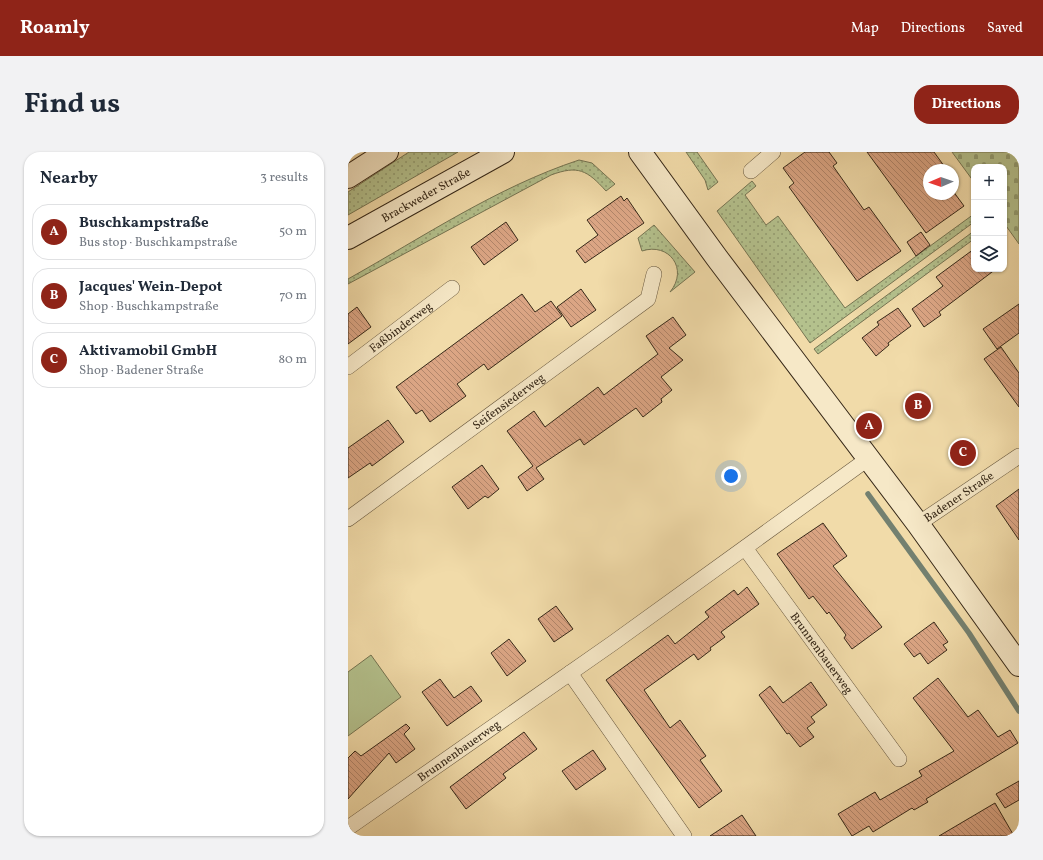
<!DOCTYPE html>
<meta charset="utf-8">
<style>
:root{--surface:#fff;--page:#f2f2f3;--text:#1f2937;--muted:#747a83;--line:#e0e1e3;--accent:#8f2418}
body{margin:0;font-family:Vollkorn,serif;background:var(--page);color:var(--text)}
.controls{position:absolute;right:12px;top:12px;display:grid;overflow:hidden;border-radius:8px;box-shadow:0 1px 3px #0004}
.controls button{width:36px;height:36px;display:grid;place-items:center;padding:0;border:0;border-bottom:1px solid var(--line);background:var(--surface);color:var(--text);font:20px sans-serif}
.compass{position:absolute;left:575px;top:12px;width:36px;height:36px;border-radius:50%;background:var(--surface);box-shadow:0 1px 3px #0004;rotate:268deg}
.you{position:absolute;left:383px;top:324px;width:14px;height:14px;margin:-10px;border:3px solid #fff;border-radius:50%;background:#1a73e8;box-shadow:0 0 0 6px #1a73e833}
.badge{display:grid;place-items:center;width:26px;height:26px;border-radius:50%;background:var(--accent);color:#fff;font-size:13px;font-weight:700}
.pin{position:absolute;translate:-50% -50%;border:2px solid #fff;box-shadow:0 1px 4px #0006}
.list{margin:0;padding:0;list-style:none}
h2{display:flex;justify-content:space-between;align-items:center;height:52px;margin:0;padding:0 16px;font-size:17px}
h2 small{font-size:13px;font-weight:400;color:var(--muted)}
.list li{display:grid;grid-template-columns:26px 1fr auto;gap:12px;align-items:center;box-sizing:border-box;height:56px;margin:0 8px 8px;padding:0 8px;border:1px solid var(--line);border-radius:16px}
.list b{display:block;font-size:15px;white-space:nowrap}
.list p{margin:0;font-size:13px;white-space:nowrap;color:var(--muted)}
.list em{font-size:13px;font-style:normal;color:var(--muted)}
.icon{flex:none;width:22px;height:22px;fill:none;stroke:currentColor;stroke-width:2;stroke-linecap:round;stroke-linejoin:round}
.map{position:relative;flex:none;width:671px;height:684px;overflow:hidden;border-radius:16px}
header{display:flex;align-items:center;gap:24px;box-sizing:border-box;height:56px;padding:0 20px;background:var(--accent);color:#fff}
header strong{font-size:19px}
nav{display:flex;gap:22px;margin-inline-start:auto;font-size:14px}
.intro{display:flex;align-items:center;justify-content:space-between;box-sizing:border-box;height:96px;padding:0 24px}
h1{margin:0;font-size:28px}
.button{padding:10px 18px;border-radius:16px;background:var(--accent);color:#fff;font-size:14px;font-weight:700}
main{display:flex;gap:24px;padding:0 24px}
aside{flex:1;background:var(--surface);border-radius:16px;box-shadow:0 1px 3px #0004}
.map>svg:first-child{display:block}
.grass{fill:url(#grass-dots);stroke:#757452}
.cemetery{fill:url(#cemetery-stones);stroke:#757452}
.park{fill:#b4c18d;stroke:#757452}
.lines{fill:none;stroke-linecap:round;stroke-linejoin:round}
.stream{stroke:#738070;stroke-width:5.5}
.building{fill:url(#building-back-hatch);stroke:#362818}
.street-casing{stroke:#65553c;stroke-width:16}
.secondary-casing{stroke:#362818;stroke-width:24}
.street{stroke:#f6e8c7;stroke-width:15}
.secondary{stroke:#f6e8c7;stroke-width:22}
.labels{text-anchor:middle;stroke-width:3;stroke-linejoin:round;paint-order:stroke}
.street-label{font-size:12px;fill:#362818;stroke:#f6e8c7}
</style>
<header>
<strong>Roamly</strong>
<nav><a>Map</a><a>Directions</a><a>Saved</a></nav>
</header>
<div class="intro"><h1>Find us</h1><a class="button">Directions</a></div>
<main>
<aside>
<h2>Nearby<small>3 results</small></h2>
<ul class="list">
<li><span class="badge">A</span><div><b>Buschkampstraße</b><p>Bus stop · Buschkampstraße</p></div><em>50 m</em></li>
<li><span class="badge">B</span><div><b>Jacques' Wein-Depot</b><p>Shop · Buschkampstraße</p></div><em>70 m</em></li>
<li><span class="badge">C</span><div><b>Aktivamobil GmbH</b><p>Shop · Badener Straße</p></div><em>80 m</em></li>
</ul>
</aside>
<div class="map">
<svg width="671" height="684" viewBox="0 0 671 684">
<defs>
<pattern id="grass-dots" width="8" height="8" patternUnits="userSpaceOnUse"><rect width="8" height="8" fill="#b4c18d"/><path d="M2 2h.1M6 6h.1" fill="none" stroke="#939d72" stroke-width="1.8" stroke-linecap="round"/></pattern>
<pattern id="cemetery-stones" width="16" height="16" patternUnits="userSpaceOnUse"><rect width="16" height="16" fill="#b4c18d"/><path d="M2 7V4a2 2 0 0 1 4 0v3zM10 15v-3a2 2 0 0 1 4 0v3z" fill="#939d72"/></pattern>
<pattern id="building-back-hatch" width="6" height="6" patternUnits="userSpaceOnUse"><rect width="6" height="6" fill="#dba584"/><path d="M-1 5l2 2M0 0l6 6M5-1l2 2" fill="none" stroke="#b2866b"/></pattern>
</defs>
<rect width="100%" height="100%" fill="#f1dba9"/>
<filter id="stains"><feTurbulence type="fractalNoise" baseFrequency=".005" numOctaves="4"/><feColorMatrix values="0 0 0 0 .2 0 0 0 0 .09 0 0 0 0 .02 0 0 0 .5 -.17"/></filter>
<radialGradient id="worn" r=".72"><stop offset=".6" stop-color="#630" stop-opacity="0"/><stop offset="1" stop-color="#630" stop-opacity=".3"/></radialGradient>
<!-- grass -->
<path class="grass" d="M61,0H110L0,63V40Z
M338,0H349L370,30L360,38L357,28Z
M231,8L244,11L267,32L258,39C239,18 230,13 203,23L0,132V127C75,85 149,35 231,8Z
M404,29L408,34L397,43L418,73L430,64L497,156L626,62V70L462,191L369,59Z
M306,73L347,120L322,140C341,117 321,90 294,99L290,86Z
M626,79V87L470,202L466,197Z"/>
<!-- cemetery -->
<path class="cemetery" d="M604,0H671V92L656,71V15H626V30Z"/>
<!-- park -->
<path class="park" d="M23,503L53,545L0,584V520Z"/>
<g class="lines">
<!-- stream -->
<path class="stream" d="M520,342L621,481L671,559"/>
</g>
<!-- building -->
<path class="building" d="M457,0H481L489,11L485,14L516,58L521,55L553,99L509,129L441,35L446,31L435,16Z
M519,0H586L599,18H581V42H605V39L616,54L578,81Z
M273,44L276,49L279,46L296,71L237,111L228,99L250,83L239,68Z
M158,70L170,88L136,113L123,95Z
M573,80L582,93L568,104L559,90Z
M626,97V117H648L591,160L593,163L576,175L564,157L595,134L588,125Z
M233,137L248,158L223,175L209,155Z
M174,142L187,160L203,149L214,164L140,218L136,212L109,232L118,244L82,270L74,258L68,262L48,235Z
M671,152V181L649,197L635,177Z
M9,155L23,175L0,192V162Z
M550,156L563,174L540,191L541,193L528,204L514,186L531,173L529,170Z
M325,165L338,183L321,196L335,208L313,225L324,238L313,247L314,250L295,265L288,256L236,293L232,287L188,316L196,327L179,339L170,325L185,314L159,279L186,259L197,275L250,235L256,243L310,202L298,184Z
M653,195L671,221V255L636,207Z
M40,268L56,290L24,314L22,311L0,326V296Z
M134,313L151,337L140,346L137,344L120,357L104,335Z
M671,337V388L648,354Z
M475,371L499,404L485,414L534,475L504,497L496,486L498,483L481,460L479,462L465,444L461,447L429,402Z
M399,435L411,452L373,480L377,485L362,496L363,498L350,508L346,502L296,538L322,576L332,568L358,604L352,608L374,639L351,656L258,528L320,483L327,492L361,465L357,460L386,438L390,443Z
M208,454L225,477L206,490L190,467Z
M586,470L600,490L595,493L599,498L580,512L572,501L566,505L556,492Z
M161,487L178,509L159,524L143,501Z
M590,526L620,565L630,558L650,585L662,578L670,591L578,647L580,650L566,658L564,656L525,680L521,674L504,684L490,662L527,640L532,648L574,624L571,619L606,599L565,546Z
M92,527L106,546L123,534L134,549L99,574L74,540Z
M463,530L479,553L463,565L467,570L459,576L466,585L452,595L441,581L439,582L411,543L422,534L435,551Z
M58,572L62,576L56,582L67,597L48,611L41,601L0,647V606L7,599L13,604Z
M176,580L189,597L155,622L158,626L118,657L102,635Z
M245,598L258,617L228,638L214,619Z
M671,629V648L657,656L648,642Z
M647,651L666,684H591Z
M394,663L408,684H362Z"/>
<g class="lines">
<defs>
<g id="street">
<path d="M403,19L425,0"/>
<path id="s1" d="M0,215L104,136"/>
<path id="s2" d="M0,367L300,147L306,122"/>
<path id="s3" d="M570,372L671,304"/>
<path id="s4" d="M397,396L551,607"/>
<path d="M222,521L336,684"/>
<path id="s5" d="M0,676L265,491L521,306"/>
</g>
<g id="secondary">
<path d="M292,0L369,106L570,372L671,513"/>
<path d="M0,25L39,0"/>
<path id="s6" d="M0,86L155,0"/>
</g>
</defs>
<!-- street casing -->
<use href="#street" class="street-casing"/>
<!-- secondary casing -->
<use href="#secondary" class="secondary-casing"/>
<!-- street -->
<use href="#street" class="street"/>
<!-- secondary -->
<use href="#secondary" class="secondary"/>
</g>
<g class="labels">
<!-- street labels -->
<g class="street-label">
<text dy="4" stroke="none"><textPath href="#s6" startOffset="89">Brackweder Straße</textPath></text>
<text dy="4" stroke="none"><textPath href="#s1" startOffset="66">Faßbinderweg</textPath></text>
<text dy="4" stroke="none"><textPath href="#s2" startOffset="199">Seifensiederweg</textPath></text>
<text dy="4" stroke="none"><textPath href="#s3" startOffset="49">Badener Straße</textPath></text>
<text dy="4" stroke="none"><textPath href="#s4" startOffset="130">Brunnenbauerweg</textPath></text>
<text dy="4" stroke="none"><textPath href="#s5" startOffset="135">Brunnenbauerweg</textPath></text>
</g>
</g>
<rect width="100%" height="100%" filter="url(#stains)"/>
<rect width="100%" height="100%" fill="url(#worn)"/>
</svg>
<div class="controls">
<button>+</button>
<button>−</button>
<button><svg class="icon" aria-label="layers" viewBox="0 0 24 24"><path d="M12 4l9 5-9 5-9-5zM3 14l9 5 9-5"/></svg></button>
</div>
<svg class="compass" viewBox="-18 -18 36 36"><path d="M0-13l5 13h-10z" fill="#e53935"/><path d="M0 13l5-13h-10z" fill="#747a83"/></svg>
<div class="you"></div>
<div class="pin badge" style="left:521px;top:274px">A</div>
<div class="pin badge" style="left:570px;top:254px">B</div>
<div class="pin badge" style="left:615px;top:301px">C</div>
</div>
</main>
